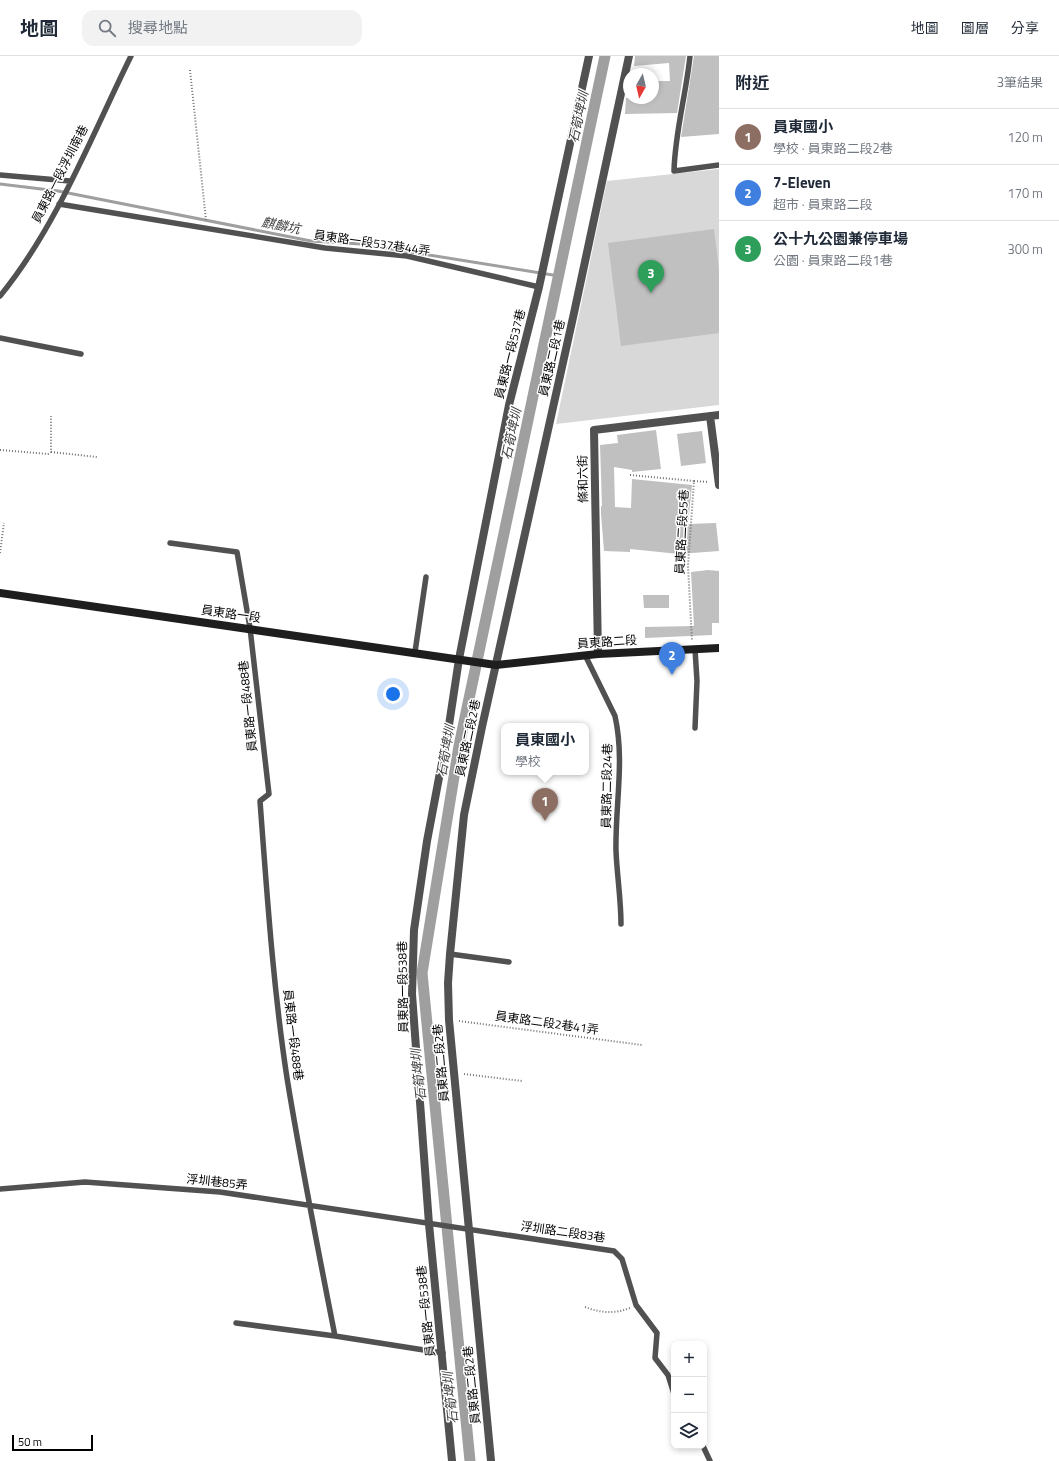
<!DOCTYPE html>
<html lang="zh-TW">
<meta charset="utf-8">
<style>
:root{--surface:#fff;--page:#f2f2f3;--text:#1f2937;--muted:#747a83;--line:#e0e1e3;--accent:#000}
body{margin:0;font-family:"Titillium Web","Noto Sans TC",sans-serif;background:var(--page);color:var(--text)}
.controls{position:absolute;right:12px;bottom:12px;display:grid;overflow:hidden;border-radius:8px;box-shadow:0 2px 6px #0003}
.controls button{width:36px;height:36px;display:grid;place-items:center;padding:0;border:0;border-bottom:1px solid var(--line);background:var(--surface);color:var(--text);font:20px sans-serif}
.compass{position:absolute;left:623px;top:12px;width:36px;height:36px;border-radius:50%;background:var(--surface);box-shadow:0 2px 6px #0003;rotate:188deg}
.scale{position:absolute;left:12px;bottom:10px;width:81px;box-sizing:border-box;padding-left:4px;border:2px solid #000;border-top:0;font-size:11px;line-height:14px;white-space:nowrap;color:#000;-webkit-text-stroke:3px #fff;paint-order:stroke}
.you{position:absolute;left:393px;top:638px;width:14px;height:14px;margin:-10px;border:3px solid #fff;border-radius:50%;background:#1a73e8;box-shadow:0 0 0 6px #1a73e833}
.badge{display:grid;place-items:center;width:26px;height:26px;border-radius:50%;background:var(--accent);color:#fff;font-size:13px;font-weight:700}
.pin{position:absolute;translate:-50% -33px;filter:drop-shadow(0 1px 2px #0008)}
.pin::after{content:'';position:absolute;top:21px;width:14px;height:12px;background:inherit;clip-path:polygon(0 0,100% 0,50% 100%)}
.popup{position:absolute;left:501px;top:667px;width:88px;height:52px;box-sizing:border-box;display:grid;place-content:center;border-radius:8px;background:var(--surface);filter:drop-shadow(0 1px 3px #0005);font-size:13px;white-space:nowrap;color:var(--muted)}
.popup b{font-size:15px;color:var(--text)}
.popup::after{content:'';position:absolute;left:50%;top:100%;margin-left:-8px;border:8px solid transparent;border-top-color:var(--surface)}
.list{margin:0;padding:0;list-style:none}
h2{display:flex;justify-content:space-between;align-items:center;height:52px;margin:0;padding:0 16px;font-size:17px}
h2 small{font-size:13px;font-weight:400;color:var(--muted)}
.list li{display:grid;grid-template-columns:26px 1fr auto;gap:12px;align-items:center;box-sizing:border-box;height:56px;padding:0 16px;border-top:1px solid var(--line)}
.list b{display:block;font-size:15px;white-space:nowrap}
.list p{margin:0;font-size:13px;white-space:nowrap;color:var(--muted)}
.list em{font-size:13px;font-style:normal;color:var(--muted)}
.icon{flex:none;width:22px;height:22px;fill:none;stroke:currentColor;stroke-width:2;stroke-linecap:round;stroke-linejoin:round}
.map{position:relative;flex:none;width:719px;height:1405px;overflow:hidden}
header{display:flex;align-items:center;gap:24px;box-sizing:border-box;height:56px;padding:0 20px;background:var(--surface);border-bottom:1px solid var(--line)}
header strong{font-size:19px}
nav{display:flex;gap:22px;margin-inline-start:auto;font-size:14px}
.search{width:280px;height:36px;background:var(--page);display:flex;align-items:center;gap:10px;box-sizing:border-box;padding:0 14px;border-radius:12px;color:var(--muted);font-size:15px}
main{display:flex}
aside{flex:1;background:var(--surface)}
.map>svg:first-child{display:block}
.green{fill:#d8d8d8}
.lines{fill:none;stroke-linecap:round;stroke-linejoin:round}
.stream{stroke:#9f9f9f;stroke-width:3}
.canal{stroke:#9f9f9f;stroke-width:11}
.building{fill:#c0c0c0}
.path{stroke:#737373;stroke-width:2;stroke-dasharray:1 2;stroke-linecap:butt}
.lane{stroke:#515151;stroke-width:5.5}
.street{stroke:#515151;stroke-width:8}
.secondary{stroke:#1e1e1e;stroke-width:8}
.labels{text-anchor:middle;stroke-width:3;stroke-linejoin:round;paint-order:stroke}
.street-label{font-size:12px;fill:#000;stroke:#fff}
.water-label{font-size:13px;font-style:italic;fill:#404040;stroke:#fff}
</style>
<header>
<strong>地圖</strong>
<div class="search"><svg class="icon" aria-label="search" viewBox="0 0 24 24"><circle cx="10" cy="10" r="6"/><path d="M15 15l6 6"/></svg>搜尋地點</div>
<nav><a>地圖</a><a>圖層</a><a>分享</a></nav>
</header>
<main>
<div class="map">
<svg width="719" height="1405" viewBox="0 0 719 1405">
<rect width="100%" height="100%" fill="#fff"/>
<!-- green -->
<path class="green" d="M719,113V349L556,368L607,125Z"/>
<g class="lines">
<!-- stream -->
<path class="stream" d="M0,128L58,135L311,185L361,188L559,220"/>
<!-- canal -->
<path class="canal" d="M470,1405L422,917L459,690L605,0"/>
</g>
<!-- building -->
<path class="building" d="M635,0H686L677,57L625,58L626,42H653V25H670L669,7L634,10Z
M694,0H719V78L681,81Z
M714,173L719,213V277L621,290L608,187Z
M656,374L661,413L632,416V414L614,411L615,451L631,452L632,423L692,429L688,468L716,467L719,495L679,498L630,493V496L604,495L601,458V450H602L600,389L618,387L617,379Z
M702,375L706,407L681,410L677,378Z
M708,514L719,515V567H712V579L645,582V571L694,570L691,516Z
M643,539H669V552H644Z"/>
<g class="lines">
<!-- path -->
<path class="path" d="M190,14L206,164
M0,394L48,398L51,396V360
M51,396L97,401
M630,419L694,425L688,510L692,585
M694,425L709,426
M0,497L4,467
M459,965L642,989
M464,1018L522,1025
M585,1251C600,1257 615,1258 630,1252"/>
<!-- lane -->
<path class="lane" d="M690,0C686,39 675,76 674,115L719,109
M0,119L70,125
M59,148L325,192L407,200L539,231
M0,240C56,172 92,79 131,0
M0,282L81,298
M170,487L237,496L250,572L269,738L260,745C267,838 273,930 287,1022C301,1108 318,1194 335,1280L443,1297
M415,596L426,521
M585,599L615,660C625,705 615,749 616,795C617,819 621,844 621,868
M695,672L697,625L695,593
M450,898L509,906
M0,1133L85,1126L220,1136L614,1195L622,1203L636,1249L657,1277L655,1302L668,1319L674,1338
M236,1267L335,1280
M703,1390L710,1405"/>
<!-- street -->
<path class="street" d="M710,360L719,429
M598,598L594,374L719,359
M452,1405L429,1168L412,938L414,874L427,785L449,669L459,603L509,349L539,231L589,0
M491,1405L449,964L448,927L450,898L464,759L482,671L574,257L629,0"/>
<!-- secondary -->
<path class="secondary" d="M0,537L496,609L598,598L719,592"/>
</g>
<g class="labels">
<!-- street labels -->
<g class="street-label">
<text transform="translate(60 118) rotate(-63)" y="4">員東路一段浮圳南巷</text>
<text transform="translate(372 187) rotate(8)" y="4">員東路一段537巷44弄</text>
<text transform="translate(510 298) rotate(-76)" y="4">員東路一段537巷</text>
<text transform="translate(552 302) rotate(-77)" y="4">員東路二段1巷</text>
<text transform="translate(583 423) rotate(-91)" y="4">條和六街</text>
<text transform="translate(682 476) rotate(-87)" y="4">員東路二段55巷</text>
<text transform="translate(231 558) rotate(8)" y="4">員東路一段</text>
<text transform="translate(607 586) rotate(-4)" y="4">員東路二段</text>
<text transform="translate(248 650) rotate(-96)" y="4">員東路一段488巷</text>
<text transform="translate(468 682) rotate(-78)" y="4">員東路二段2巷</text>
<text transform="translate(607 730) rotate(-89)" y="4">員東路二段24巷</text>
<text transform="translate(403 931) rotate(-91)" y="4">員東路一段538巷</text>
<text transform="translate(547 967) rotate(8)" y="4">員東路二段2巷41弄</text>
<text transform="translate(293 979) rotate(83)" y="4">員東路一段488巷</text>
<text transform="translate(441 1007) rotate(-95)" y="4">員東路二段2巷</text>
<text transform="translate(217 1126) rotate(6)" y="4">浮圳巷85弄</text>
<text transform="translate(563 1176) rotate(8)" y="4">浮圳路二段83巷</text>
<text transform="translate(426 1255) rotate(-96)" y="4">員東路一段538巷</text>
<text transform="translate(472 1329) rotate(-96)" y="4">員東路二段2巷</text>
</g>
<!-- water labels -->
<g class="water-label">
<text transform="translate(578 61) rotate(-78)" y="5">石筍埤圳</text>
<text transform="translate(281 169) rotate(11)" y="5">麒麟坑</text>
<text transform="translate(511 378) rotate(-78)" y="5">石筍埤圳</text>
<text transform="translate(445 695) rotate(-80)" y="5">石筍埤圳</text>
<text transform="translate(418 1019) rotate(-96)" y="5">石筍埤圳</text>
<text transform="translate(450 1342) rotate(-96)" y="5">石筍埤圳</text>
</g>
</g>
</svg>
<div class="controls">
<button>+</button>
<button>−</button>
<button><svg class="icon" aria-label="layers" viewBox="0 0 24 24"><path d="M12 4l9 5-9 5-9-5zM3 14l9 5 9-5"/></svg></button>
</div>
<svg class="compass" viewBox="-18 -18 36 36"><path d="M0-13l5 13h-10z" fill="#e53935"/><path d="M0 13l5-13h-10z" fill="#747a83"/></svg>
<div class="scale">50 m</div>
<div class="you"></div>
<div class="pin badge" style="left:545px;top:765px;background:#8d6e63">1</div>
<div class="popup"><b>員東國小</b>學校</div>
<div class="pin badge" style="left:672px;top:619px;background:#3f7fe0">2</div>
<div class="pin badge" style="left:651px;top:237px;background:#2e9e5b">3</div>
</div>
<aside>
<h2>附近<small>3筆結果</small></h2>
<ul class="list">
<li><span class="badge" style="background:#8d6e63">1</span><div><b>員東國小</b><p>學校 · 員東路二段2巷</p></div><em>120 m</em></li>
<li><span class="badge" style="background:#3f7fe0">2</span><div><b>7-Eleven</b><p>超市 · 員東路二段</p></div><em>170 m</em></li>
<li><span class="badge" style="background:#2e9e5b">3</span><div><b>公十九公園兼停車場</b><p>公園 · 員東路二段1巷</p></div><em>300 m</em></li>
</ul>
</aside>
</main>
